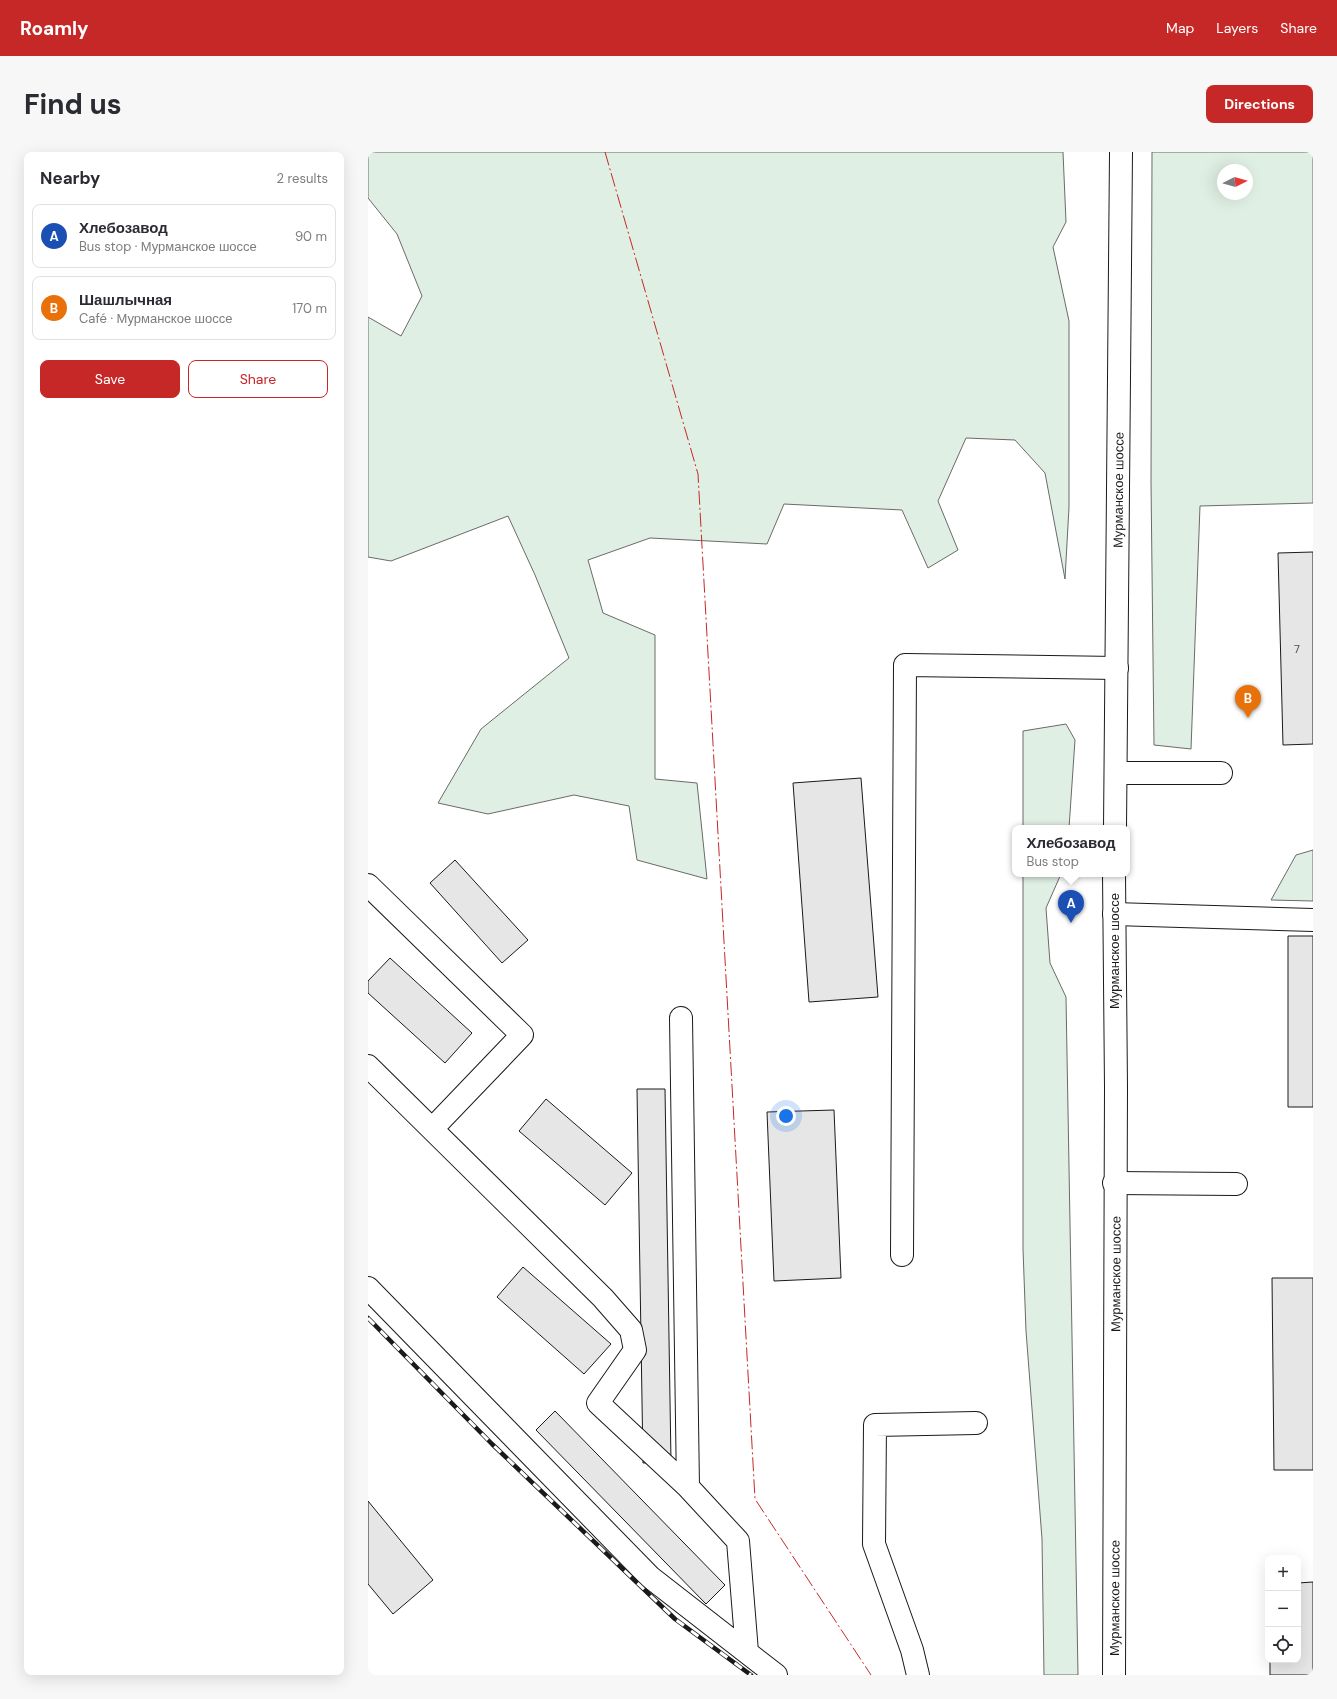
<!DOCTYPE html>
<meta charset="utf-8">
<style>
:root{--surface:#fff;--page:#f7f7f7;--text:#2b2b33;--muted:#7c7c81;--line:#e1e1e2;--accent:#c62828}
body{margin:0;font-family:"DM Sans",sans-serif;background:var(--page);color:var(--text)}
.controls{position:absolute;right:12px;bottom:12px;display:grid;overflow:hidden;border-radius:8px;box-shadow:0 4px 16px #0002}
.controls button{width:36px;height:36px;display:grid;place-items:center;padding:0;border:0;border-bottom:1px solid var(--line);background:var(--surface);color:var(--text);font:20px sans-serif}
.compass{position:absolute;left:849px;top:12px;width:36px;height:36px;border-radius:50%;background:var(--surface);box-shadow:0 4px 16px #0002;rotate:84deg}
.you{position:absolute;left:418px;top:964px;width:14px;height:14px;margin:-10px;border:3px solid #fff;border-radius:50%;background:#1a73e8;box-shadow:0 0 0 6px #1a73e833}
.badge{display:grid;place-items:center;width:26px;height:26px;border-radius:50%;background:var(--accent);color:#fff;font-size:13px;font-weight:700}
.pin{position:absolute;translate:-50% -33px;filter:drop-shadow(0 1px 2px #0008)}
.pin::after{content:'';position:absolute;top:21px;width:14px;height:12px;background:inherit;clip-path:polygon(0 0,100% 0,50% 100%)}
.popup{position:absolute;left:644px;top:673px;width:118px;height:52px;box-sizing:border-box;display:grid;place-content:center;border-radius:8px;background:var(--surface);filter:drop-shadow(0 1px 3px #0005);font-size:13px;white-space:nowrap;color:var(--muted)}
.popup b{font-size:15px;color:var(--text)}
.popup::after{content:'';position:absolute;left:50%;top:100%;margin-left:-8px;border:8px solid transparent;border-top-color:var(--surface)}
.list{margin:0;padding:0;list-style:none}
h2{display:flex;justify-content:space-between;align-items:center;height:52px;margin:0;padding:0 16px;font-size:17px}
h2 small{font-size:13px;font-weight:400;color:var(--muted)}
.list li{display:grid;grid-template-columns:26px 1fr auto;gap:12px;align-items:center;box-sizing:border-box;height:64px;margin:0 8px 8px;padding:0 8px;border:1px solid var(--line);border-radius:8px}
.list b{display:block;font-size:15px;white-space:nowrap}
.list p{margin:0;font-size:13px;white-space:nowrap;color:var(--muted)}
.list em{font-size:13px;font-style:normal;color:var(--muted)}
.actions{display:flex;gap:8px;padding:12px 16px}
.actions a{flex:1;padding:9px 0;border:1px solid var(--accent);border-radius:8px;text-align:center;font-size:14px;color:var(--accent)}
.actions .main{background:var(--accent);color:#fff}
.icon{flex:none;width:22px;height:22px;fill:none;stroke:currentColor;stroke-width:2;stroke-linecap:round;stroke-linejoin:round}
.map{position:relative;flex:none;width:945px;height:1523px;overflow:hidden;border-radius:8px}
header{display:flex;align-items:center;gap:24px;box-sizing:border-box;height:56px;padding:0 20px;background:var(--accent);color:#fff}
header strong{font-size:19px}
nav{display:flex;gap:22px;margin-inline-start:auto;font-size:14px}
.intro{display:flex;align-items:center;justify-content:space-between;box-sizing:border-box;height:96px;padding:0 24px}
h1{margin:0;font-size:28px}
.button{padding:10px 18px;border-radius:8px;background:var(--accent);color:#fff;font-size:14px;font-weight:700}
main{display:flex;gap:24px;padding:0 24px}
aside{flex:1;background:var(--surface);border-radius:8px;box-shadow:0 4px 16px #0002}
.map>svg:first-child{display:block}
.green{fill:#e0efe3;stroke:#6a6a6a;fill-rule:evenodd}
.building{fill:#e6e6e6;stroke:#1a1a1a}
.lines{fill:none;stroke-linecap:round;stroke-linejoin:round}
.minor-casing{stroke:#1a1a1a;stroke-width:24}
.major-casing{stroke:#1a1a1a;stroke-width:24}
.minor{stroke:#fff;stroke-width:22}
.major{stroke:#fff;stroke-width:22}
.rail-casing{stroke:#1a1a1a;stroke-width:4.5}
.rail{stroke:#fff;stroke-width:3;stroke-dasharray:9;stroke-linecap:butt}
.power{stroke:#c62828;stroke-width:1;stroke-dasharray:14 3 2 3;stroke-linecap:butt}
.labels{text-anchor:middle;stroke-width:3;stroke-linejoin:round;paint-order:stroke}
.number-label{font-size:11px;fill:#4d4d4d}
.street-label{font-size:13px;fill:#1a1a1a;stroke:#fff}
</style>
<header>
<strong>Roamly</strong>
<nav><a>Map</a><a>Layers</a><a>Share</a></nav>
</header>
<div class="intro"><h1>Find us</h1><a class="button">Directions</a></div>
<main>
<aside>
<h2>Nearby<small>2 results</small></h2>
<ul class="list">
<li><span class="badge" style="background:#1a4fb4">A</span><div><b>Хлебозавод</b><p>Bus stop · Мурманское шоссе</p></div><em>90 m</em></li>
<li><span class="badge" style="background:#e8710a">B</span><div><b>Шашлычная</b><p>Café · Мурманское шоссе</p></div><em>170 m</em></li>
</ul>
<div class="actions"><a class="main">Save</a><a>Share</a></div>
</aside>
<div class="map">
<svg width="945" height="1523" viewBox="0 0 945 1523">
<rect width="100%" height="100%" fill="#fff"/>
<!-- green -->
<path class="green" d="M0,0H695L698,70L685,95L701,169V355L697,427L677,321L647,288L598,286L570,349L590,398L560,416L534,358L416,352L399,392L282,386L220,408L235,461L287,483V627L329,631L339,727L269,708L261,654L206,643L120,662L70,651L113,577L201,506L167,423L140,364L23,409L0,405V165L33,184L54,144L29,82L0,46Z
M784,0H945V351L832,354L823,597L786,593L783,329ZM855,18H879V42H855Z
M698,572L707,588L701,676H655V579Z
M945,698V749L903,748L928,703Z
M655,722H693L678,756L682,811L698,845L710,1523H676L674,1387L658,1179L655,1097Z"/>
<!-- building -->
<path class="building" d="M945,400V592L915,593L910,401Z
M493,626L510,845L441,850L425,631Z
M87,708L160,788L134,811L62,731Z
M920,784H945V955H920Z
M22,806L104,881L77,911L0,841V829Z
M269,937H297L303,1310L275,1311Z
M178,947L264,1021L237,1053L151,979Z
M466,958L473,1126L406,1129L399,960Z
M155,1115L243,1192L216,1222L129,1145Z
M904,1126H945V1318H906Z
M187,1259L357,1433L338,1452L168,1278Z
M0,1349L65,1428L25,1462L0,1432Z
M945,1430V1523H902V1508H930V1431Z"/>
<g class="lines">
<defs>
<path id="minor" d="M748,621H853
M0,733L154,883L64,977
M746,762L945,768
M313,866L320,1335L370,1389L379,1500
M0,914L235,1146L263,1178L267,1198L230,1251L320,1335
M746,1031L868,1032
M534,1103L537,513L749,516
M0,1136L282,1425L408,1523
M550,1523L544,1498L506,1392L507,1273L608,1271"/>
<g id="major">
<path id="s1" d="M747,676L753,0"/>
<path id="s2" d="M746,1523L748,935L746,722"/>
</g>
</defs>
<!-- minor casing -->
<use href="#minor" class="minor-casing"/>
<!-- major casing -->
<use href="#major" class="major-casing"/>
<!-- minor -->
<use href="#minor" class="minor"/>
<!-- major -->
<use href="#major" class="major"/>
<defs>
<path id="rail" d="M0,1166L124,1292L307,1467L383,1523"/>
</defs>
<!-- rail casing -->
<use href="#rail" class="rail-casing"/>
<!-- rail -->
<use href="#rail" class="rail"/>
<!-- power -->
<path class="power" d="M237,0L330,322L387,1347L503,1523"/>
</g>
<g class="labels">
<!-- number labels -->
<g class="number-label">
<text x="929" y="501">7</text>
</g>
<!-- street labels -->
<g class="street-label">
<text dy="5" stroke="none"><textPath href="#s1" startOffset="338">Мурманское шоссе</textPath></text>
<text transform="translate(746 799) rotate(-90)" y="5">Мурманское шоссе</text>
<text dy="5" stroke="none"><textPath href="#s2" startOffset="401">Мурманское шоссе</textPath></text>
<text dy="5" stroke="none"><textPath href="#s2" startOffset="77">Мурманское шоссе</textPath></text>
</g>
</g>
</svg>
<div class="controls">
<button>+</button>
<button>−</button>
<button><svg class="icon" aria-label="locate" viewBox="0 0 24 24"><circle cx="12" cy="12" r="6"/><path d="M12 2v4M12 18v4M2 12h4M18 12h4"/></svg></button>
</div>
<svg class="compass" viewBox="-18 -18 36 36"><path d="M0-13l5 13h-10z" fill="#e53935"/><path d="M0 13l5-13h-10z" fill="#7c7c81"/></svg>
<div class="you"></div>
<div class="pin badge" style="left:703px;top:771px;background:#1a4fb4">A</div>
<div class="popup"><b>Хлебозавод</b>Bus stop</div>
<div class="pin badge" style="left:880px;top:566px;background:#e8710a">B</div>
</div>
</main>
